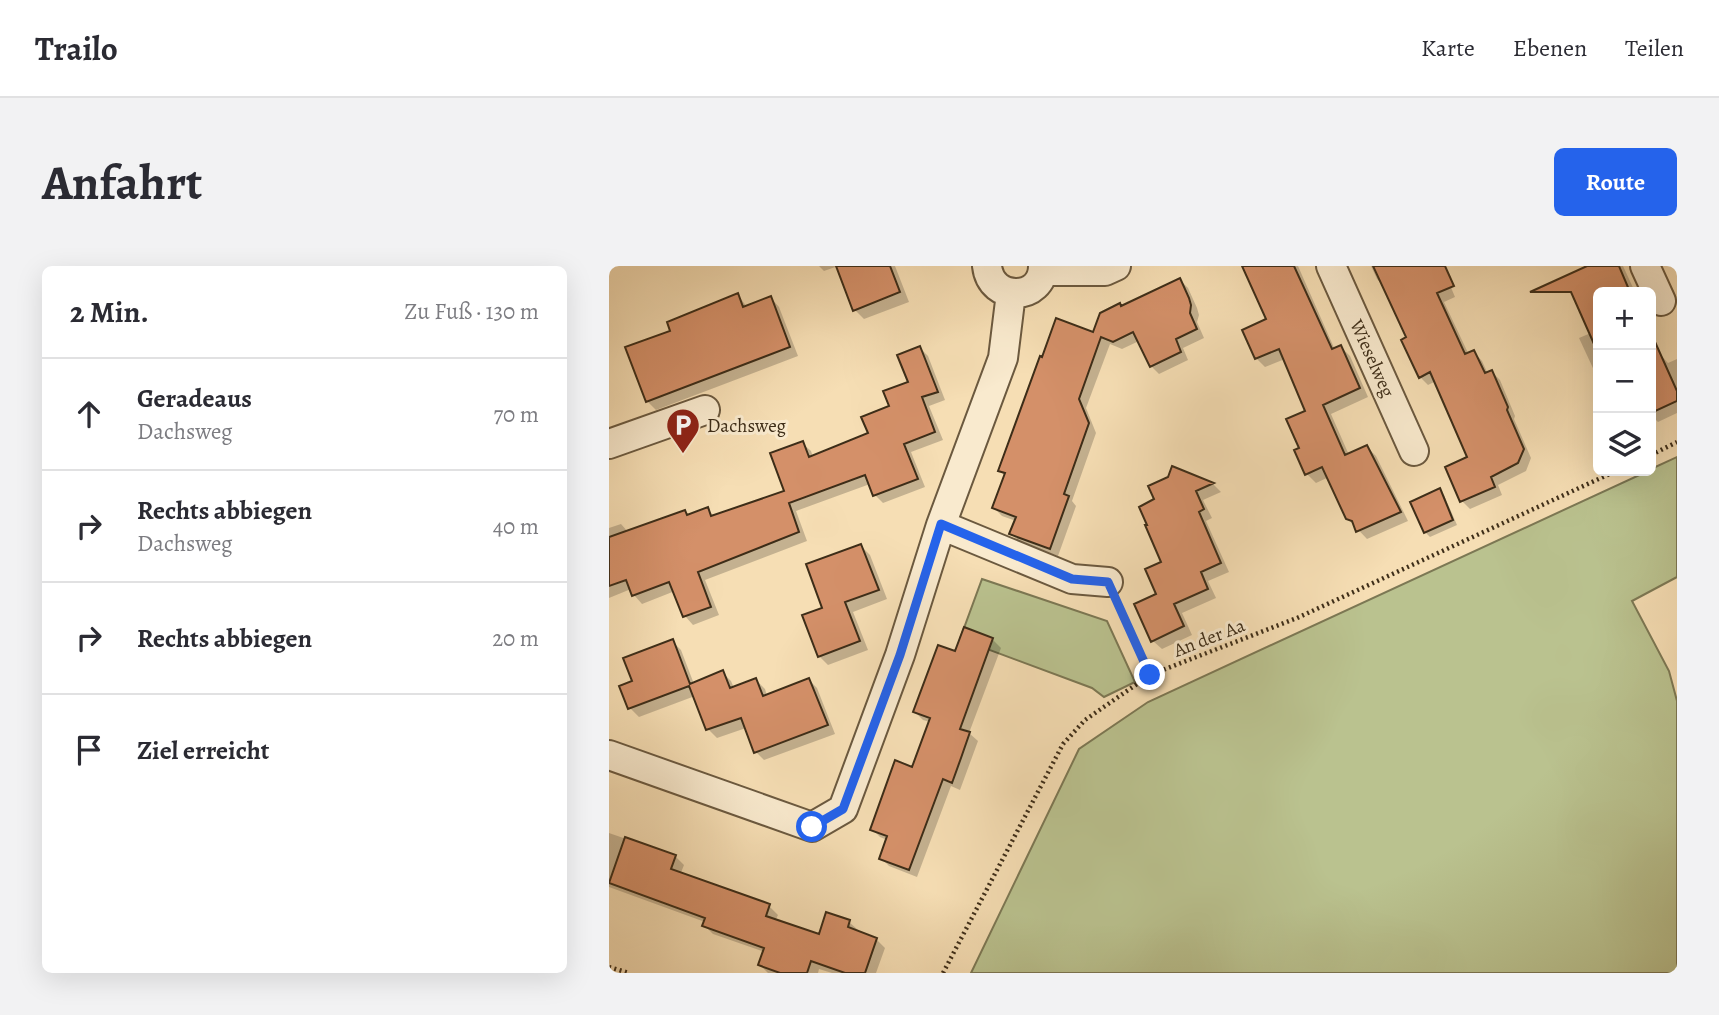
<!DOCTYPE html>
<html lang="de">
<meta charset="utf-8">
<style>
:root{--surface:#fff;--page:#f2f2f3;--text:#2b2b33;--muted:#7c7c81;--line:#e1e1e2;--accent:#2563eb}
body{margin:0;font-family:Alegreya,serif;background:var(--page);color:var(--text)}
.controls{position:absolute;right:21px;top:21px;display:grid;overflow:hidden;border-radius:10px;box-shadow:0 7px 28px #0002}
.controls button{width:63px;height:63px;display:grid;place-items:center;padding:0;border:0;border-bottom:2px solid var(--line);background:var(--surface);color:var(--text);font:35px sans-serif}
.stop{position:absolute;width:21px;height:21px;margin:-16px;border:5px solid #2563eb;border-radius:50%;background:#fff}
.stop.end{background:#2563eb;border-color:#fff;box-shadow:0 2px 7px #0008}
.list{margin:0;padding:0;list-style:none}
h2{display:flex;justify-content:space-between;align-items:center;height:91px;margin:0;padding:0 28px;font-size:30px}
h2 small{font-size:23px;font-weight:400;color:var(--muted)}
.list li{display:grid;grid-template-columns:46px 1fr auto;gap:21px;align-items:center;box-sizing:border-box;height:112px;padding:0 28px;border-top:2px solid var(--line)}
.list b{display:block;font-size:26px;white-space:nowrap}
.list p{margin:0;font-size:23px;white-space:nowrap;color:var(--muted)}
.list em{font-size:23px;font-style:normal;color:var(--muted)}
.icon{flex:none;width:38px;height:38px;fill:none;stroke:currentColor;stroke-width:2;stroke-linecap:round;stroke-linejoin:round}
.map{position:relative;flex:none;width:1068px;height:707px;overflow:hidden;border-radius:10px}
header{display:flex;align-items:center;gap:42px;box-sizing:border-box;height:98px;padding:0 35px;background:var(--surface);border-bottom:2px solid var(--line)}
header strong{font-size:33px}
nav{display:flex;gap:38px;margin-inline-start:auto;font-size:24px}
.intro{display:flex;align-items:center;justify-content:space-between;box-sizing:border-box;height:168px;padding:0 42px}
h1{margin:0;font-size:49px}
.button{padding:18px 32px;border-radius:10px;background:var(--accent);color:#fff;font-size:24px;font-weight:700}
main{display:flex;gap:42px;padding:0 42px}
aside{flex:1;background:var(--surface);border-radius:10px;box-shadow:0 7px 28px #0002}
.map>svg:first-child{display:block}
</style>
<header>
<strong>Trailo</strong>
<nav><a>Karte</a><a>Ebenen</a><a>Teilen</a></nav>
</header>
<div class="intro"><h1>Anfahrt</h1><a class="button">Route</a></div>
<main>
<aside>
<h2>2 Min.<small>Zu Fuß · 130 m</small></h2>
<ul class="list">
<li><svg class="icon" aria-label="ahead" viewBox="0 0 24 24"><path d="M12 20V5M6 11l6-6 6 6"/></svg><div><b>Geradeaus</b><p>Dachsweg</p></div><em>70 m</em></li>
<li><svg class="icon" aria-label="right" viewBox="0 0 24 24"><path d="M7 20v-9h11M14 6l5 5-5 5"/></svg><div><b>Rechts abbiegen</b><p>Dachsweg</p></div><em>40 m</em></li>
<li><svg class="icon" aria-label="right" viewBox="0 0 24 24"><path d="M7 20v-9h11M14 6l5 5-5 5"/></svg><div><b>Rechts abbiegen</b></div><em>20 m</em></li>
<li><svg class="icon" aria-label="arrive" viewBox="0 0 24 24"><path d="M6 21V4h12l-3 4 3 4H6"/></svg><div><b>Ziel erreicht</b></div></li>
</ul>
</aside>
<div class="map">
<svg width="1068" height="707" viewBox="0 0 1068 707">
<rect width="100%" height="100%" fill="#f6deb4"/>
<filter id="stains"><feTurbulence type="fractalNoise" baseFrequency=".00286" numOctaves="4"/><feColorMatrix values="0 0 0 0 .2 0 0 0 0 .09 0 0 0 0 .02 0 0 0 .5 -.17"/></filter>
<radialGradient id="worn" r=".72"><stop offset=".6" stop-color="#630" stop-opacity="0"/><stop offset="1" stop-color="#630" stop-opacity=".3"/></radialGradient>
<path fill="#bac28f" stroke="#7c7854" stroke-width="2" d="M1068,191V311L1023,335L1060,405L1068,435V707H362L470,483L539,436L1039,205H1042V203Z
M373,313L498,355L526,416L495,431L483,422L351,373Z"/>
<path fill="#0003" d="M210,0H286L300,36L255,53L246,44L229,0L215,5Z
M645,0H689L726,84L732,81L741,90L759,131L722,148L740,189L758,181L767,190L799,255L758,273L738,252L720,211L707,217L698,208L687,185L692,183L699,146L676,93L656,101L647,92L660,54Z
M762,0H833L846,31L835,36L860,89L865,86L873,95L879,108L883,106L891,114L906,150L905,153L922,192L917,205L889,219L893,229L861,243L853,235L860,192L827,115L819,119L811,111L799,72L776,22L768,13Z
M983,0H1014L1026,26H989V57L984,59Z
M571,14L579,22L588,42L590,49L588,56L595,72L574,82L579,94L550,108L542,100L530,75L513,83L501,78L477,142L487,167L463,235L467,240L449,290L410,276L402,268L407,255L393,250L385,242L396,210L391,205L485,68L513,41Z
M129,29L138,41L162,32L170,41L189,90L47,144L38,135L63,66Z
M989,64V113L970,72Z
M311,82L319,90L336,134L320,140L334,174L302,186L316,221L274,237L266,229L261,218L187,245L198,275L96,314L110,349L84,359L76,350L66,325L33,338L25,329L22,323L0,332V262L12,258L19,266L75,246L80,250L98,243L106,251L177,226L193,177L202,185L204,191L261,168L301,117Z
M1049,86L1059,97L1068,93V147L1049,156L1047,154L1042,156V89Z
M564,202L604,218L612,226L594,234L603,252L597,255L620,306L599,315L607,332L573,347L583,369L553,383L544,375L555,296L547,234L561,212Z
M830,224L835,229L848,259L821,271L816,266Z
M252,280L261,289L278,333L244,346L259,384L219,399L210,390L216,343Z
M356,363L384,374L392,382L360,467L369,475L351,524L342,520L308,611L280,600L272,592L278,574L271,571L263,563L304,503L321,456L314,454L306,446L347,388Z
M63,375L72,384L85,418L113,406L122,415L125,422L147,414L156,423L158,430L200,414L208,422L226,468L155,494L147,486L137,462L108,472L99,463L86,430L30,451L21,442L25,416Z
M0,567L66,590L75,599L71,609L160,640L169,649L166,655L211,670L240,656L249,664L248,666L267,673L276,682L267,707H223L210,703L209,707H159L151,699L156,686L104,668L95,659L96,656L0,621Z"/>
<path fill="#d49069" stroke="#3d2d18" stroke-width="2" d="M227,0H281L291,26L244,45Z
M633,0H685L723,83L732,79L751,122L714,139L736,189L758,179L792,246L747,266L743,255L737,253L713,201L696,209L685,184L690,182L677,153L696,145L670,83L646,93L633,64L657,53Z
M764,0H836L845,20L828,27L856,88L865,84L876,107L883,104L899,141L898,144L915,183L909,197L882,211L886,221L851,236L836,201L858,191L821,106L810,112L792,74L797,71Z
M978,0H1010L1021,26H989V87L962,26H921Z
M571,12L580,32L582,39L581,47L588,63L567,73L572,86L541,101L524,66L504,76L492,71L470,133L480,157L455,228L460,230L441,283L400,268L407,251L383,242L396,207L389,205L431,90L433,91L447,52L484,66L491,47L511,37L512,40Z
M129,27L134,41L162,30L181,81L37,136L16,81L61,65L58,56Z
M1042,67L1068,125V135L1042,147Z
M311,80L329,126L313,131L326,166L295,178L309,213L264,230L256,209L180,237L190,266L89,306L102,341L74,351L60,316L23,330L17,314L0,320V271L76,244L78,249L99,241L102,250L175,225L161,187L194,175L200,191L259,167L252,151L280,140L274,125L299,116L288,89Z
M563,200L605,217L587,225L595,243L590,246L612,297L592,306L599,323L565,338L575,360L542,376L525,338L547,328L536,303L552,296L536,259H538L530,241L545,233L539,220L559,211Z
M831,222L844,254L815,267L801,236Z
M252,278L270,324L236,336L251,375L209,391L193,349L213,342L197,298Z
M355,361L384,372L351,463L361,466L352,492L343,517L334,513L300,604L270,593L278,570L261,564L286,494L303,501L321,452L304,446L329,379L346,385Z
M64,373L81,418L114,404L121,422L147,412L154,430L200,412L219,459L145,487L132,452L97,464L80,420L19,443L10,420L23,415L14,392Z
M16,571L67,589L62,603L161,638L157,650L210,668L217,646L241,654L239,661L268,672L256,707H236L202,695L198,707H171L149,699L155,682L93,660L96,652L0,617Z"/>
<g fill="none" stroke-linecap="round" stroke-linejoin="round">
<g stroke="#6b593f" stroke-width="32">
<path id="minor" d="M378,0C382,37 434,35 434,0
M722,0L805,185
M1036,0L1052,35
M434,5H496L507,0
M0,178L96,144
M332,259L463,313L499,316
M0,489L203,561L234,543L291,389L332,259L394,92L402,27"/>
</g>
<path stroke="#3d2d18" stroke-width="4.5" stroke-dasharray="2 3.5" stroke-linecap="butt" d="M1042,189L1068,176
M511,342L541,409
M0,701L20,707
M334,707L454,478L476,454L541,409L688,352L1007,205"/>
<use href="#minor" stroke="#f9eace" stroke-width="28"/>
</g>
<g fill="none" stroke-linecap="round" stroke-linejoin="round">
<path stroke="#2563eb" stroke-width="9" d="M203,561L234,543L291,389L332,258L463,313L499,316L541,409"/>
</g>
<defs>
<g id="parking-pin" transform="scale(1.75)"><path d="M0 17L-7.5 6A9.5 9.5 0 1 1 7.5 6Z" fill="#8f2418" stroke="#f9eace"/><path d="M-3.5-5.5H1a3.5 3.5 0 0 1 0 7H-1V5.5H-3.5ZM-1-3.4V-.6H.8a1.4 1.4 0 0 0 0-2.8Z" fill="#fff"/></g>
</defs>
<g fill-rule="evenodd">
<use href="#parking-pin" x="74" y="159"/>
</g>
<g text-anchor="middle" stroke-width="6" stroke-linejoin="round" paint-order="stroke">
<g font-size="19" fill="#3d2d18" stroke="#f9eace">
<text transform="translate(764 92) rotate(66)" y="7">Wieselweg</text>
<text transform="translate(600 371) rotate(-21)" y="7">An der Aa</text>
</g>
<g font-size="19" fill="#3d2d18" stroke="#f9eace" text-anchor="start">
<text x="98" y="166">Dachsweg</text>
</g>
</g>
<rect width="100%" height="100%" filter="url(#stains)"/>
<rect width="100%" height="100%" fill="url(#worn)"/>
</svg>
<div class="controls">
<button>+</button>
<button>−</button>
<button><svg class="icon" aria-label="layers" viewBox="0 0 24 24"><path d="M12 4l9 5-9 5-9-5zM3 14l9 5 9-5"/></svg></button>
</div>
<div class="stop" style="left:203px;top:561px"></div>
<div class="stop end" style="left:541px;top:409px"></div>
</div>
</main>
